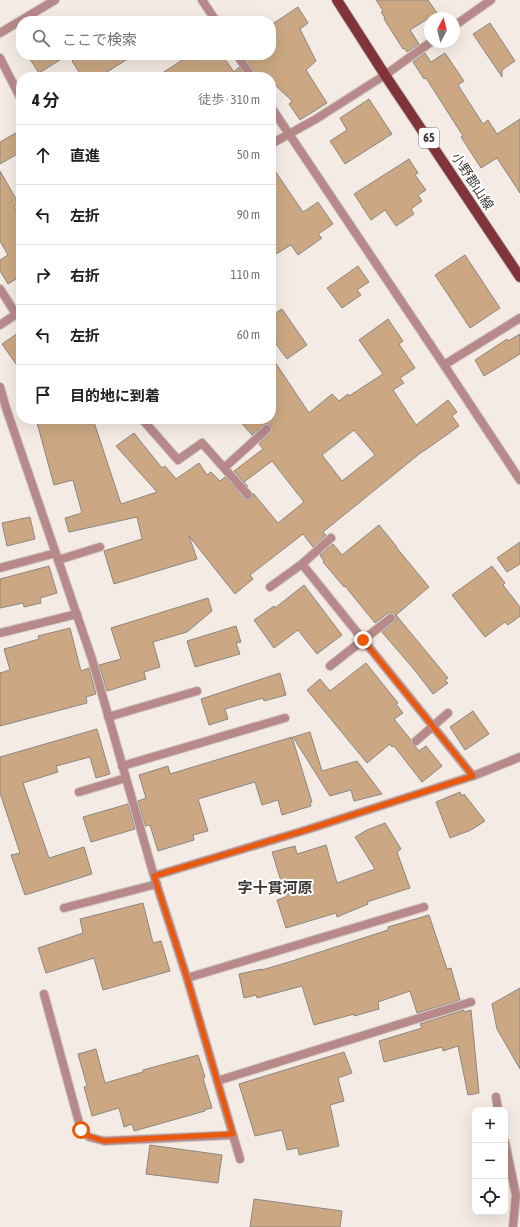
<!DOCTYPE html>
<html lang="ja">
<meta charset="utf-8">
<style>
:root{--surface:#fff;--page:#f2f2f2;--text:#222;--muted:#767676;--line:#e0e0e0}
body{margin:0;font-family:"Asap Condensed","Noto Sans JP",sans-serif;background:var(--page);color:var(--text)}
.controls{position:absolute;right:12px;bottom:12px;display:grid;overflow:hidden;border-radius:8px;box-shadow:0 4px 16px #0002}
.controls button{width:36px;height:36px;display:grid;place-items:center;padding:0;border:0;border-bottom:1px solid var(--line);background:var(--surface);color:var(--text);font:20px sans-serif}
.compass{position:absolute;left:424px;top:12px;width:36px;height:36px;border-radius:50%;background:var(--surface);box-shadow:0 4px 16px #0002;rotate:7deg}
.stop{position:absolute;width:12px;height:12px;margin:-9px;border:3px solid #ea580c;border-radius:50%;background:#fff}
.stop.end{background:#ea580c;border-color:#fff;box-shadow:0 1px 4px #0008}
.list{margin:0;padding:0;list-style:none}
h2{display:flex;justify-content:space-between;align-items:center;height:52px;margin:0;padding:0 16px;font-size:17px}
h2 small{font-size:13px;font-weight:400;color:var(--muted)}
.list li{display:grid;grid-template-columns:26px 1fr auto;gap:12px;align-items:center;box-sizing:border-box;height:60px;padding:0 16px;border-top:1px solid var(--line)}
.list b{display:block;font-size:15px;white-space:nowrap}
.list em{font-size:13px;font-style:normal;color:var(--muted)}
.icon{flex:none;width:22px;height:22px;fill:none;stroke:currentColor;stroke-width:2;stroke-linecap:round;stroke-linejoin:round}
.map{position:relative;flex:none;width:520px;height:1227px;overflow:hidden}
.search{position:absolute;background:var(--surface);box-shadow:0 4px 16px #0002;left:16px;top:16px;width:260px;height:44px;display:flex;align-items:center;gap:10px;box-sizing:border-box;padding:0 14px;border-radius:16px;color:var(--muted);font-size:15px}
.panel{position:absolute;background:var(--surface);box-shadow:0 4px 16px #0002;left:16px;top:72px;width:260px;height:352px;border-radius:16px}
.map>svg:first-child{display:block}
</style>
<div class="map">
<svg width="520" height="1227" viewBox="0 0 520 1227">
<rect width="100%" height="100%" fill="#f4ece4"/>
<path fill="#cba883" stroke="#8d867e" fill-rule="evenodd" d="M376,0H428L437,13L410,30L419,44L407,52L404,48L403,49L384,19L385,18L381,12L383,11Z
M298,7L308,23L300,29L316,61L306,70L327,103L300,120L289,104L292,101L271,81V77H257L247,60L252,55H271V25Z
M490,23L515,61L502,70V77L473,34Z
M425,53L431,62L445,53L464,81L458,85L483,124L488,120L497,134L520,119V193L497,158L481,168L461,137L463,136L426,78L424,79L413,62Z
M27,55H68L39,73Z
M82,55H134L99,77H82L72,61Z
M190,55H222L234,72L239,67L245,77H156Z
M369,99L392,134L345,164L330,141L347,130L340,118Z
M21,130V152L0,164V142Z
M409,159L418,173L415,175L426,190L418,195L422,201L411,209L414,214L396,226L385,210L371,220L354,194Z
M271,165L303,212L318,202L333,224L318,234L322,238L298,255L291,245L271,257Z
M0,171L19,204L14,207L21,217V276L8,284L0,271V260L8,255L0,241Z
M465,255L500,308L470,328L435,275Z
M358,266L369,282L357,290L361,295L342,308L327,288Z
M282,309L307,345L287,359L271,337V316Z
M388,319L403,341L399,344L415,368L400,378L404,383L393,390L416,425L448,400L457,412L452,416L459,426L424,451H423L323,532L326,535L313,547L303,534L250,575L253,579L235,594L189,536L197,559L114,584L104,551L142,539L137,517L69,532L65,518L82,513L73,480L54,485L36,419H93L121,504L157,492L116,446L134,433L162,468L165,466L176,479L199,463L207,475L211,472L220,481L225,477L246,500H249L252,499L253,496V493L278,523L304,502L272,461L244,482L248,487L234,471L263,449L259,444L272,430L271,425L265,424L252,435L238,419H271V356L309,413L332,394L339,401L348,394L349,396L383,374L359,340ZM354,430L375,455L342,481L322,455Z
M21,331V371L2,344Z
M520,334V354L484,376L475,360L507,339L508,341Z
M30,517L35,539L7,546L2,523Z
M379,525L397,547H396L429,587L396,615L448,678L445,680L448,683L433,694L417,673L382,632L396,620V617L395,614L391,613H388L375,623L345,586L344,587L323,562L324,561L320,555L333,544L342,555Z
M520,542V564L507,572L497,558Z
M49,566L57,593L40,598L41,603L24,607L23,603L0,608V579Z
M492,566L505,583L503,585L520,607V616L508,625L505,622L485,637L452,595Z
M304,585L342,635L317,654L298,630L274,648L254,620L274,606L275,608Z
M208,598L212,611L187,632L153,642L160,667L144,672L146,679L107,691L99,665L121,659L111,628Z
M236,626L241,642L236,643L240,654L195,667L187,641Z
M70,628L81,671L89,668L96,694L86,697L87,703L0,726V673L10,670L4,649L39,639L38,636Z
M366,663L398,703L396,704L403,713L394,719L411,740L412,744L415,746L419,751L426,746L442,766L422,782L394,746L392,747L390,744L367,763L307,690L320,679L330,691Z
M280,673L286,695L264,701L263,698L225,709L228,719L209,725L201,699Z
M473,711L489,734L465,750L450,727Z
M97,729L110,774L96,778L90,757L56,766L58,772L23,783L49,858L84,847L92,874L25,895L11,855L20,853L0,793V757Z
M310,732L322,771L357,761L382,794L354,801L351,790L330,796L293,737Z
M292,737L312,802H310L311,806L282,815L278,800L262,805L255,782L198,799L208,831L193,835L194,840L158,851L150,825L145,826L138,801L146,798L139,775L168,766L170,774Z
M460,792L462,796L464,794L485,821L471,830L450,838L436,802Z
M128,804L135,829L91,842L83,817Z
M385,823L401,849L397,852L410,888L367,902L368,904L337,917L336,913L286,928L277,900L286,897L272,852L295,846L297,854L326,845L337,883L375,869L355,837L367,830Z
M143,903L153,943L161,941L170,971L103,990L94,958L46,973L38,948L83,933L80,919Z
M429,915L447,969L451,968L460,1000L417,1013L410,991L378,1002L379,1009L354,1016V1014L314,1025L302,986L257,998L256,995L244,998L239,974L262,969V970L292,961L388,930V927Z
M520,988V1069L497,1029L492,1004Z
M464,1010V1012L471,1010L479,1093L468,1095L458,1046L443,1051L442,1047L384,1062L379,1041L422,1028L420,1024Z
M96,1049L105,1083L143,1072V1070L198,1055L205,1077L203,1078L212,1108L204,1110L205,1111L134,1131L132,1124L124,1127L119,1108L92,1116L84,1087L87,1086L78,1054Z
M344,1052L352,1073L338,1078L344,1101L330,1105L339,1146L299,1155L298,1148L287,1150L282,1130L255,1136L239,1084Z
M150,1145L222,1155L218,1183L146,1174Z
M254,1199L342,1211L340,1227H250Z"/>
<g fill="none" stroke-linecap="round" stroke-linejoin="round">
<g stroke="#cfc8c1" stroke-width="10">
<path id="street" d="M202,0L216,21
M454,26L491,0
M0,33L55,0
M237,55L252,77
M0,58L21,99
M271,107L444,365L520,480
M271,144L316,119L385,75L431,42
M0,289L16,314
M0,325L21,311
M444,365L520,318
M0,387L6,408L92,659L154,876L187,978L240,1159
M142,419L178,460L202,443L248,495
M224,468L267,429
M58,560L100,547
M302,564L473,776
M0,568L56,553
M270,587L302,564L331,538
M0,633L77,614
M330,666L391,618
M108,717L197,691
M416,741L448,713
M122,766L285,718
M79,792L126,778
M154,876L306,830L473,776L520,757
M64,908L157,884
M187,978L424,907
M44,994L81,1130L89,1137L104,1141L233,1135
M217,1081L471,1002
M496,1097L498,1110
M505,1142L516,1195L513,1227"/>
</g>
<g stroke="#cfc8c1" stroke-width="12">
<path id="primary" d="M337,0L385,75L520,277"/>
</g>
<use href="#street" stroke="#b7898a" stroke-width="8"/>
<use href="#primary" stroke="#80333b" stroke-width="10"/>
</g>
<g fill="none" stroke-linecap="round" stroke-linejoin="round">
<path stroke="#ea580c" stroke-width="5" d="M81,1130L89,1136L104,1141L233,1134L187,978L154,876L306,830L473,776L363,640"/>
</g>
<g text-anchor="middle" stroke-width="4" stroke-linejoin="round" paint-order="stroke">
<rect fill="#fff" stroke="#757371" stroke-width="1" x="419" y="128" width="20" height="20" rx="3"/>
<g font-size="12" font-weight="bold" fill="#3a3734">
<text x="429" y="142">65</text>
</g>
<g font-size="13" fill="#3a3734" stroke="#fff">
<text transform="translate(473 181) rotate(57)" y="5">小野郡山線</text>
</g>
<g font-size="15" font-weight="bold" fill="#3a3734" stroke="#fff">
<text x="275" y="893">字十貫河原</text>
</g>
</g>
</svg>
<div class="controls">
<button>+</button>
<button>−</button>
<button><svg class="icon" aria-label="locate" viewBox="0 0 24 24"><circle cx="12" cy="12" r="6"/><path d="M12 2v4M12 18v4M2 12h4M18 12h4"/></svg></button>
</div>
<svg class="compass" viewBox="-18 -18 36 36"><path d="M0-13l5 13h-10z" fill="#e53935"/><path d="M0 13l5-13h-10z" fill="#767676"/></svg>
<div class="stop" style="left:81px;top:1130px"></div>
<div class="stop end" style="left:363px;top:640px"></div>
<div class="search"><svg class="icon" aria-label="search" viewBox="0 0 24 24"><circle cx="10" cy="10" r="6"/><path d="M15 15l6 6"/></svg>ここで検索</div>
<section class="panel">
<h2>4 分<small>徒歩 · 310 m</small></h2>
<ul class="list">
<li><svg class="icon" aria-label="ahead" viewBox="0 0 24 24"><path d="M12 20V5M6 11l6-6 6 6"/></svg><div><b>直進</b></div><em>50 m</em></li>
<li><svg class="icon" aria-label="left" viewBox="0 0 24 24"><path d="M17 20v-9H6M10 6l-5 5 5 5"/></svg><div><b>左折</b></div><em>90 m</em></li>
<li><svg class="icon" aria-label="right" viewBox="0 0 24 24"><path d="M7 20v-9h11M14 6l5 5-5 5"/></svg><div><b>右折</b></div><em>110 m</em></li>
<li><svg class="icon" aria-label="left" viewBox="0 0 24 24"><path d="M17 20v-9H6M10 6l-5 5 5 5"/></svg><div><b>左折</b></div><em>60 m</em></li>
<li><svg class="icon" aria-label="arrive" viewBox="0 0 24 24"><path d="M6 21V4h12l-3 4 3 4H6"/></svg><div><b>目的地に到着</b></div></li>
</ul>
</section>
</div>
